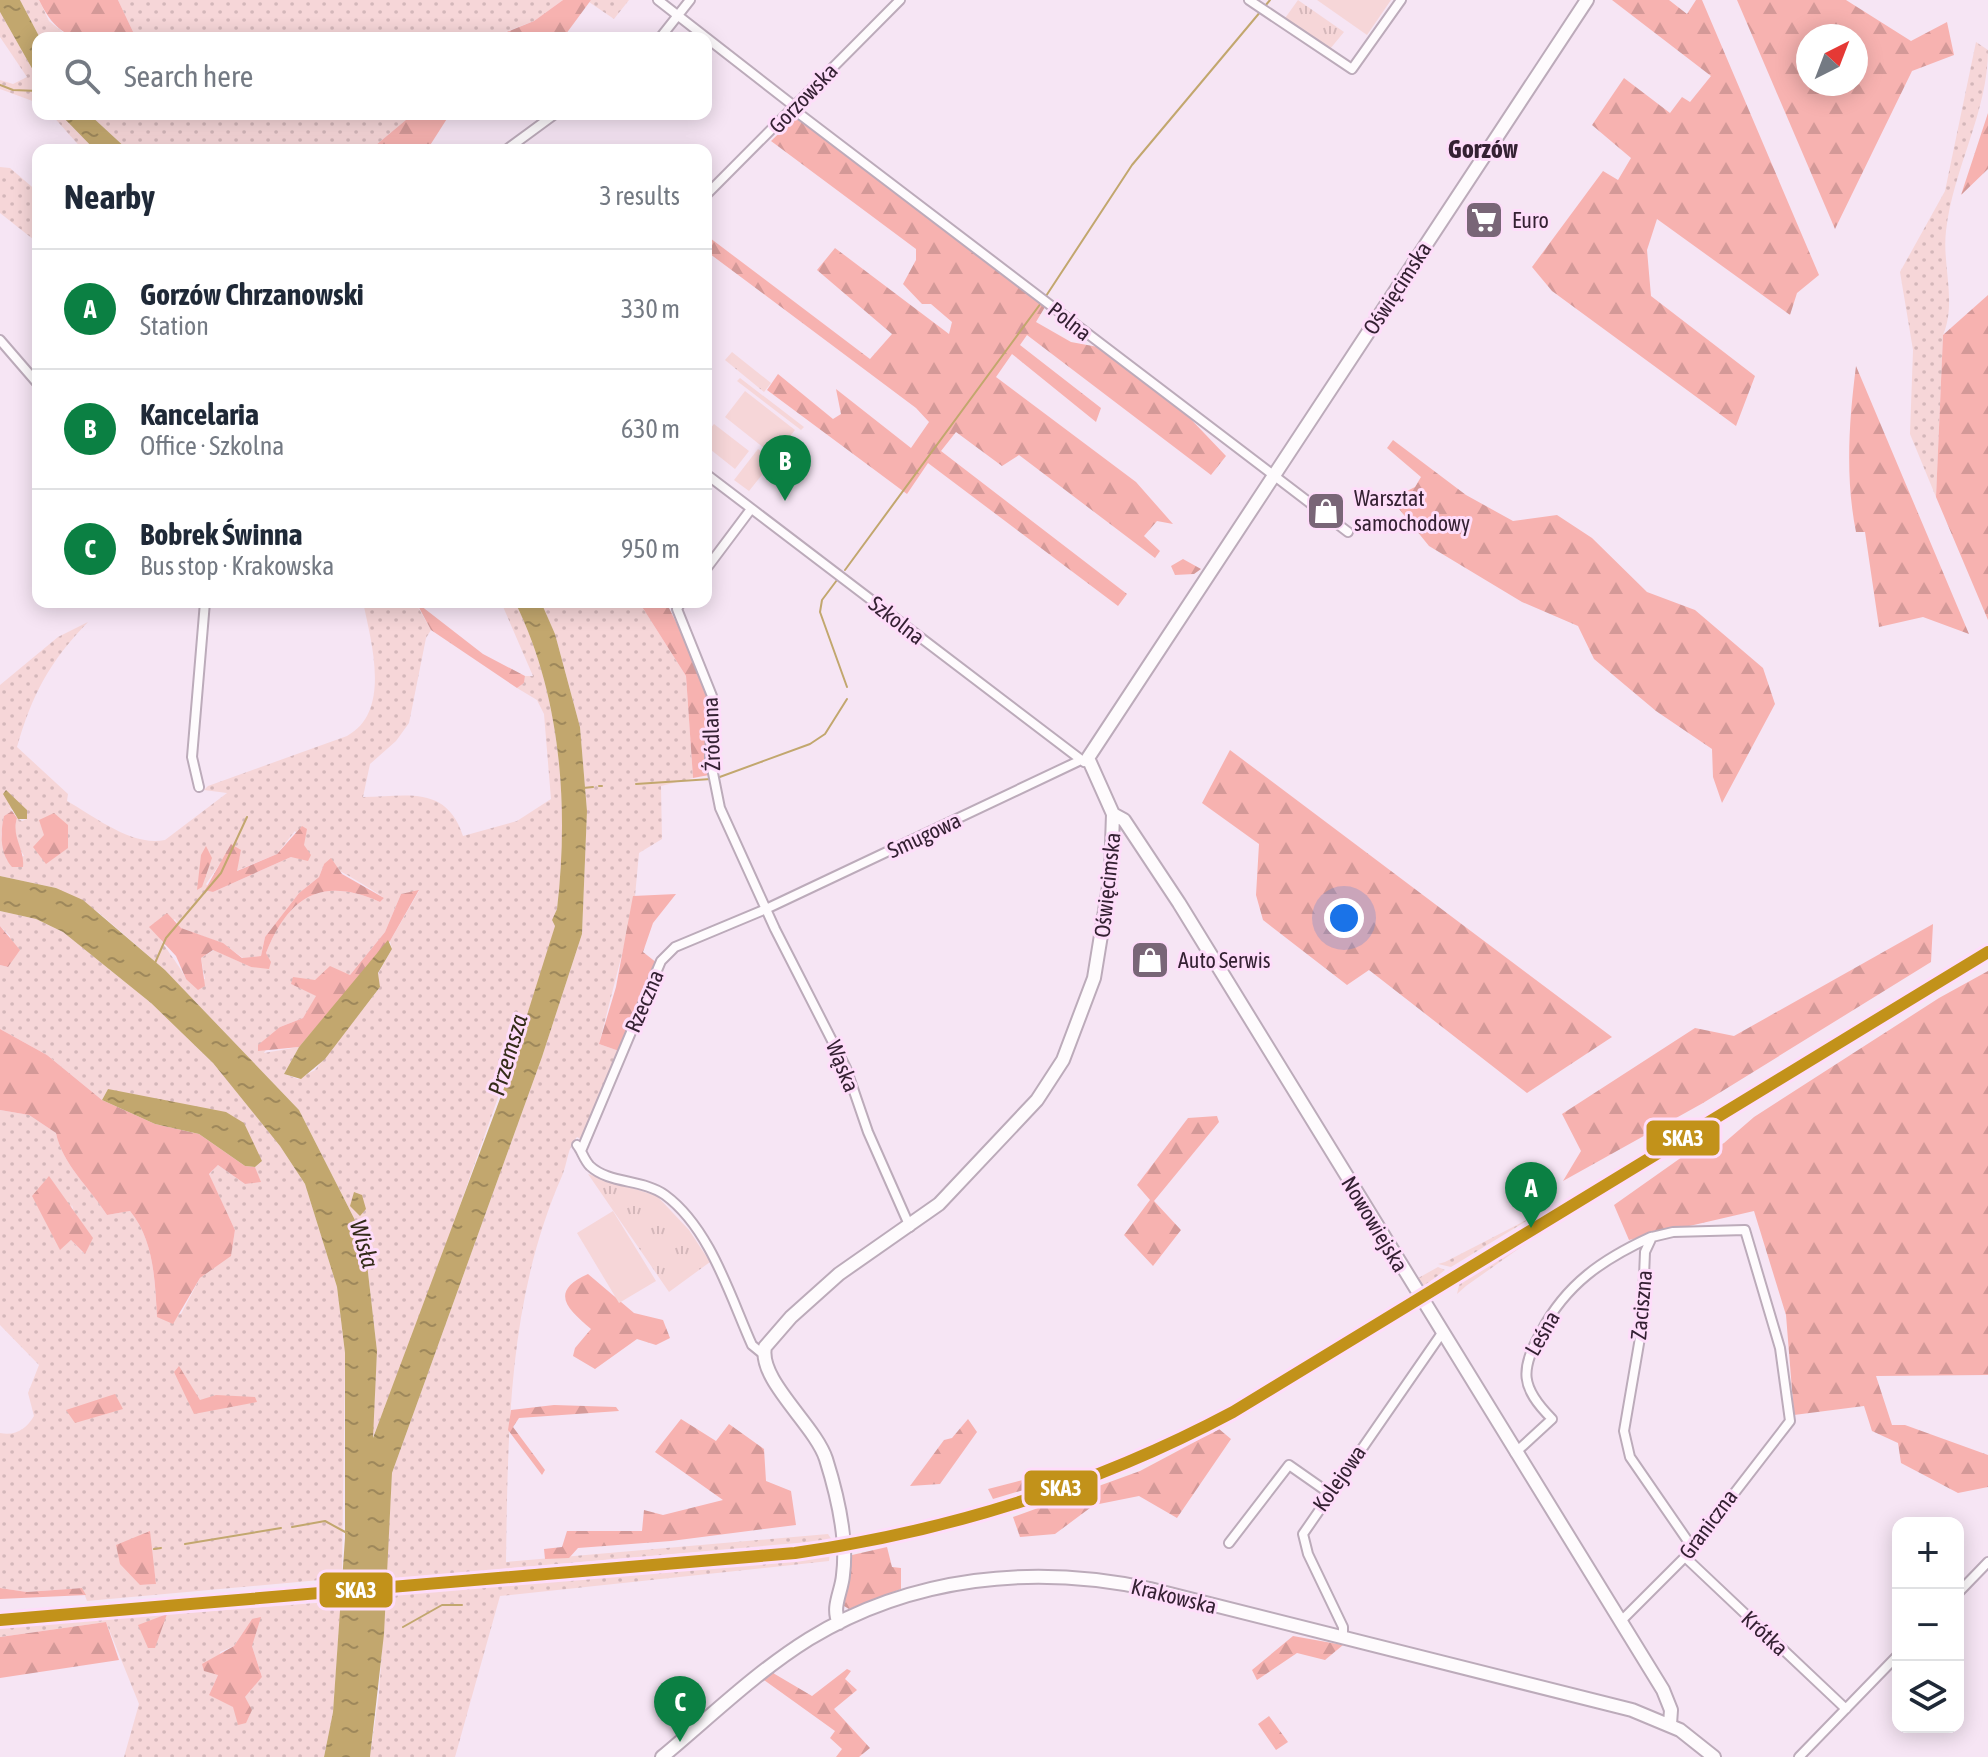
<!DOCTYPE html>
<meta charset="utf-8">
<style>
:root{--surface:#fff;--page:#f6f6f7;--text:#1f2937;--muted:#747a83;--line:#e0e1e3;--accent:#0b8043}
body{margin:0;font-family:"Asap Condensed",sans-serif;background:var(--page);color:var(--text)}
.controls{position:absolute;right:24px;bottom:24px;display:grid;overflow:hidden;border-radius:16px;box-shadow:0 4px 20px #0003}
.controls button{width:72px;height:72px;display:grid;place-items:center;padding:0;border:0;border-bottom:2px solid var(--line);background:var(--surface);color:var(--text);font:40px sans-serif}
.compass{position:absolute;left:1796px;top:24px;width:72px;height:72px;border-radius:50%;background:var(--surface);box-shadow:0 4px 20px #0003;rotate:42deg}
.you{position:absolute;left:1344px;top:918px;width:28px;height:28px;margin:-20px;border:6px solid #fff;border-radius:50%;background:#1a73e8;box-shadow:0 0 0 12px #1a73e833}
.badge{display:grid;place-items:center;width:52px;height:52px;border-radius:50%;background:var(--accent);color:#fff;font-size:26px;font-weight:700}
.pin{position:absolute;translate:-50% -66px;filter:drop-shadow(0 2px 4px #0008)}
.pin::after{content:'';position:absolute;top:42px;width:28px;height:24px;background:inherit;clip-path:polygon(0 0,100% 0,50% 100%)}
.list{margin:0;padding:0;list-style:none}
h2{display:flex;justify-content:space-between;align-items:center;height:104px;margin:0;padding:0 32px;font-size:34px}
h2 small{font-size:26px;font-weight:400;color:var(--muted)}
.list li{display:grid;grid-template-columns:52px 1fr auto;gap:24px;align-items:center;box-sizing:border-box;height:120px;padding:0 32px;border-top:2px solid var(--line)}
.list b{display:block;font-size:30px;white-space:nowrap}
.list p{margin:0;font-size:26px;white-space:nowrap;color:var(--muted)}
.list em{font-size:26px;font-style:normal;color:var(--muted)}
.icon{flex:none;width:44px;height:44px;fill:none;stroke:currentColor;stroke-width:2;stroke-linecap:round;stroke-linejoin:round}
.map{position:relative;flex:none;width:1988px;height:1757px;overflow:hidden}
.search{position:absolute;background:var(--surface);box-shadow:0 4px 20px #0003;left:32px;top:32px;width:680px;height:88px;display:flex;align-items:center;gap:20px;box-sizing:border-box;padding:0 28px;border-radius:16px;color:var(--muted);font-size:30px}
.panel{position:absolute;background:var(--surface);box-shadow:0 4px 20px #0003;left:32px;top:144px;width:680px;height:464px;border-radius:16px}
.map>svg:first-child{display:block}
</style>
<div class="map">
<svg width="1988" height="1757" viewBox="0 0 1988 1757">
<defs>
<pattern id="grass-dots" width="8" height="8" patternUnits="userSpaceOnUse" patternTransform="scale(2)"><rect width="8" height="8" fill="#f6d6d8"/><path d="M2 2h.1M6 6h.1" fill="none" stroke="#d4b7ba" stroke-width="1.8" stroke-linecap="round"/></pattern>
<pattern id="forest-firs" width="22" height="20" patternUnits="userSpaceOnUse" patternTransform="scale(2)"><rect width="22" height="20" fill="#f7b2b0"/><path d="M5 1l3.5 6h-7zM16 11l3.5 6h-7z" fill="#d49998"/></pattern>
<pattern id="park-tufts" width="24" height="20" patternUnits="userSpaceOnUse" patternTransform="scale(2)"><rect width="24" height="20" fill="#f6d6d8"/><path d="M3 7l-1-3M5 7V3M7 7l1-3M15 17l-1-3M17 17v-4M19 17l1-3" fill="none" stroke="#d4b7ba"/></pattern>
<pattern id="water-ripples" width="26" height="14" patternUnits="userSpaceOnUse" patternTransform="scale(2)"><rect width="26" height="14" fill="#c2a76e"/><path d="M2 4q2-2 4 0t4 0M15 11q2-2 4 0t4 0" fill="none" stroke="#9e885b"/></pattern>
</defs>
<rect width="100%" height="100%" fill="#f6e5f4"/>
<path fill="url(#grass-dots)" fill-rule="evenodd" d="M20,0H39L49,21L70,38H40Z
M118,0H563L534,21L500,34L502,38H136Z
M591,0H629L614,19L589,2Z
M0,12L38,79V103L0,89V80L13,84L27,77L0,37Z
M1976,42L1988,50C1988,112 1953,169 1946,231C1942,266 1957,302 1943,335L1936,497L1910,434L1913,350L1900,272L1945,191Z
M51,114H60L95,150H83Z
M89,114H413L370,150H128Z
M0,167L10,168L38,192V243L0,213Z
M363,602H415L431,630L426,638L409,723L396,741L370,764L363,797C406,797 446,784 463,836L517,821L551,799L544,714L537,700L517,688L524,683L525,676H533L501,602H515C561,695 569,807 557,909L552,920L555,926L544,967L411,1344L372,1439L377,1351L366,1255L359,1228L299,1110L165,970L98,912L56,888L0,876V685L58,637L88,622C49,662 32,695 17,747L68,794L67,801C94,816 132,847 165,840L227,793L204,790L208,786L347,736C392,712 371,641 363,602ZM8,807L27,819L22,821L17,818C12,833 17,843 24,856L7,861L1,835L4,816L12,811ZM295,831L307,851L299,857H291L213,892L206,884L219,865L241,850L236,871L277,854ZM324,864C334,866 373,890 384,898L380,902C323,877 290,894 266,953L269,960L251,967L214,950L201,958L205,979H186C180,965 159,941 157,932L175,919L180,928L222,943L243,958L261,956L265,937L299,893L319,877ZM419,891L390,941L392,949L378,974L380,987L375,994L315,1070L298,1079L284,1074L299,1047L264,1053L280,1027L303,1018L317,996L291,984L350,975L385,932L401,894Z
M541,602H639L686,676L693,778L661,786L662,839L639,853L634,907L599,1044L619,1051L583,1140L577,1137C567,1148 568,1162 562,1176C508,1299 508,1429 506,1562L828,1534L832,1540L386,1579L392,1473L542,1057L582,934L587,811L580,727L555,634Z
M0,911L36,919L63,932L151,1003L213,1063L280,1146L305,1184L337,1287L345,1353L342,1578L87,1601L82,1588L27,1592L0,1588V1433C16,1436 26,1429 34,1416L28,1393L39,1365L0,1325V1110L29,1115L56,1133C62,1164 90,1188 107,1215L130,1211C154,1240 155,1281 157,1317L181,1314L200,1278L231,1255L235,1230L209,1175L218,1165L245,1184L260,1182L255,1167L262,1161L108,1089L102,1100L47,1055L0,1029V965L8,967L10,936L0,926ZM72,1205L84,1254L71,1240L59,1249ZM149,1532L156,1584L140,1585Z
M1538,1214L1451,1267L1438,1264L1445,1262Z
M1545,1230L1466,1286L1457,1294L1460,1281Z
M1438,1267L1445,1270L1419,1290L1413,1281Z
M830,1552L829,1561L500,1596L455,1757H370L379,1693L386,1592L473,1588Z
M341,1601L333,1712L324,1757H124L139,1704L106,1622L0,1637V1627ZM252,1619V1646L262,1677L244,1698L209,1695L218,1675L220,1652L234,1646Z"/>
<path fill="url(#forest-firs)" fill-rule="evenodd" d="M39,0H118L136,38C88,38 63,50 39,0Z
M563,0H591L563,38H502L499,35L534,21Z
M1612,0H1669L1687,14L1696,0H1702L1819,275L1797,293L1790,315L1657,219L1647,250L1651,296L1755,376L1736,426L1552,291L1532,267L1603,171L1618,180L1631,158L1592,125L1624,78L1670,113L1682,97L1690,102L1711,76Z
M1737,0H1846L1911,41L1947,22L1954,55L1912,71L1835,229ZM1808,36H1856V84H1808Z
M1988,113V169L1961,195Z
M413,114H450L427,150H370Z
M796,117L1045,307L1036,322L1071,342L1098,347L1184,412L1226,456L1211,475L1027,335L1020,345L1101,408L1096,422L1012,354L996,377L1136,482L1173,524L1157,521L1144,536L1160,551L1155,558L1019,455L1002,466L956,432L941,451L1127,594L1118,606L928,463L907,494L767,390L778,374L833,419L841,414L836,389L911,448L929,422L916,408L706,251V235L870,359L892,334L817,270L835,248L949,334L952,322L931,304H922L903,284L916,260V249L771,141Z
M1988,295V620L1936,497L1943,335Z
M1856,366L1969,634L1923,617L1879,627L1865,532H1856C1845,477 1849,421 1856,366Z
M1393,440L1466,495L1513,521L1557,515L1592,538L1647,592L1695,610L1763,668L1775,704L1722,803L1713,777L1712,749L1656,711L1594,659L1578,626L1522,602L1429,546L1391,499L1415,487L1421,477L1387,448Z
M1183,559L1201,569L1194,574L1175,575L1171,566Z
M416,602L483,654L525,676L524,683L517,688L431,630Z
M639,602H666L691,652L712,713L709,775L693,778L686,676Z
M1230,750L1612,1037L1527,1093L1369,970L1347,985L1263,920L1256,895L1259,844L1202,803Z
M12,811L17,818C11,837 25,849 23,867H12C0,854 0,833 4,816Z
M54,813L68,825V848L46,864L33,847L44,835L39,820Z
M302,826L307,829L304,845L311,855L308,861L291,857L213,892L205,890L231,844L241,850L237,871L277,854Z
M206,846L212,858L202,887L197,890L201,855Z
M331,858L342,874L384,898L380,902C323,877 290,894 266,953L271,962L269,969L251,967L213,950L201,958L205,986L198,990L186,979L176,956L149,927L167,913L181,928L223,943L242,958L261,956L265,937L299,893L319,877L324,864Z
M419,890L390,941L299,1047L258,1051V1045L280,1027L303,1018L316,996L291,984L293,977L315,980L330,966L350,975L385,932L401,894Z
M676,894L653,923L643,952L657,963L619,1051L599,1044L616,987L633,896Z
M1933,924L1931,962L1703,1103L1563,1181L1581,1151L1562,1114L1695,1028L1734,1036Z
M0,926L20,950L8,967L0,965Z
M1988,971V1375L1876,1376L1892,1425H1905L1988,1455V1487L1958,1493L1901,1463L1898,1443L1872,1431L1864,1406L1794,1415L1786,1315L1754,1211L1629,1240L1614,1205L1682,1157H1698L1724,1143L1754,1117L1939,998Z
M0,1029L47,1055L102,1100L155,1124L199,1134L245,1166L255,1167L261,1182L245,1184L218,1165L209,1174L235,1230L231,1256L200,1278L173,1324L157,1317C155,1281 154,1240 130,1211L107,1215C90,1188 62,1164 56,1133L29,1115L0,1110Z
M1217,1116L1219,1122L1154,1201L1181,1230L1153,1266L1124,1235L1150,1200L1137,1185L1188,1118Z
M49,1176L93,1238L85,1254L71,1240L60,1250L32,1196Z
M588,1274L634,1313L663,1320L670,1338L656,1345L637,1339L595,1369L573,1356L575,1348L591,1329C568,1309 548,1292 588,1274Z
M179,1366L200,1400L216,1395L255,1397L257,1402L194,1414L174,1372Z
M115,1394L123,1409L75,1423L66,1410Z
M554,1405L616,1407L619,1411L519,1418L513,1427L545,1470L542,1475L508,1430L511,1410Z
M681,1419L716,1441L729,1424L764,1449L766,1481L791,1491L796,1525L671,1541L578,1548L569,1558L545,1559L544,1549L562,1547L567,1531H642L644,1510L663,1515L723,1500L655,1452Z
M968,1419L977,1432L940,1484L910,1486L944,1440L952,1438Z
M1219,1429L1231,1439L1177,1518L1139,1496L1094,1505L1055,1534L1020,1537L1013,1517L1140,1471Z
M1049,1473L1054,1481L993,1499L988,1489Z
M150,1531L156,1584L140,1585L120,1564L116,1545Z
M887,1547L892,1567L901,1568V1589L849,1609L844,1606L841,1601L852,1555Z
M0,1588L27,1592L82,1588L86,1595L0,1599Z
M167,1614L155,1648H148L138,1625Z
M261,1617L252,1646L262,1677L245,1697L252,1710L246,1723L238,1725L233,1707L209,1695L218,1675L204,1671L202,1664L234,1646L252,1619Z
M106,1622L119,1660L0,1678V1637Z
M1293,1636L1343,1645L1325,1660L1297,1653L1257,1680L1252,1670Z
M847,1669L851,1671L845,1679L857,1690L834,1709L870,1748L859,1757H836L842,1749L830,1738L835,1731L764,1680L773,1673L812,1696Z
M1269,1716L1288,1742L1276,1750L1258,1724Z"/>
<path fill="url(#park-tufts)" d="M1298,0L1344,32L1330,49L1283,21Z
M732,352L771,383L764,392L725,360Z
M588,1174L657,1196L689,1230L710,1262L669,1292Z"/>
<path fill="#f6d6d8" d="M1317,0H1391L1367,35Z
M740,378L804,427L801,430L737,381Z
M745,391L795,430L774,456L725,417Z
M714,424L749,451L735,469L706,446V434Z
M758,449L773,461L749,491L734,480Z
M613,1211L656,1281L619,1303L577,1233Z"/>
<path fill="url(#water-ripples)" d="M0,0H20L40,38L38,79L0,12Z
M60,114H89L128,150H95Z
M515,602H541L555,634L580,727L587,811L582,934L542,1057L392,1473L384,1634L370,1757H324L333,1712L345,1538V1353L337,1287L305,1184L280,1146L213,1063L151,1003L63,932L36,919L0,911V876L56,888L83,900L165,970L299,1110L359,1228L366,1255L377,1351L373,1438L504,1088L555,926L552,920L557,909C569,807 561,695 515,602Z
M6,790L27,810V819H18L3,794Z
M388,940L392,949L378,973L380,987L325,1059L301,1079L284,1074L299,1047Z
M108,1089L226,1112L244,1123L262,1161L255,1167L245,1166L199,1134L155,1124L102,1100Z
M354,1192L362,1195L366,1209L360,1216L350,1206Z"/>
<path fill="#f6e5f4" d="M390,1578V1592L337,1596L338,1583Z"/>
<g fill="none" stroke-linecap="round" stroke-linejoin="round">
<path stroke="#c2a76e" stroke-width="2" d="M1265,6L1270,0
M0,85L13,90L38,91
M1046,296L1132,165L1261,11
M845,570L1041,303
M837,580L822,600L820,612L847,687
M717,778L810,744L825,734L847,699
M636,784L711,779
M599,786H602
M583,788L593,787
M155,963L166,938L221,873L247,817
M292,1527L325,1521L347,1533
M185,1544L281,1528
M154,1549L161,1548
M403,1627L442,1605H462"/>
<g stroke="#bcabba" stroke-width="12">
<path id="street" d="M658,0L794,106
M1249,0L1352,69L1401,0
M660,38L690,0
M793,109L1348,532
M506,150L555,114
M706,195L900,0
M0,340L38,384
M706,474L1084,762
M706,569L751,509
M681,602L677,609L712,696L710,758L720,808L775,929L846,1068L868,1132L910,1227
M199,787L192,757L205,602
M577,1145C582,1151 584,1160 590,1166C609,1184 643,1179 665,1195C710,1228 730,1296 752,1345L763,1354
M581,1151L661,961L675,947L766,909L1081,760
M1515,1453L1552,1419C1520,1387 1520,1370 1541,1332C1566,1284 1603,1259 1651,1237
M1229,1543L1289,1465L1329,1493
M1685,1557L1846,1709
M1958,1593L1988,1562
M1620,1622L1685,1557L1790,1421L1780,1348L1745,1230L1673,1232L1652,1237L1645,1252L1642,1326L1624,1431L1630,1457L1692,1547
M1343,1637V1627L1308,1554L1303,1534L1442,1333
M1799,1757L1898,1655"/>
</g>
<g stroke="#bcabba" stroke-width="16">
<path id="secondary" d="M1113,814L1124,820L1179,903L1663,1690L1671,1710L1670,1724
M839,1623C831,1607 842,1591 843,1575C848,1538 837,1494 826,1459C815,1425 758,1380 765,1347L791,1317L839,1274L939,1204L1037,1100L1063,1060L1094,978L1111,874L1113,814L1088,758L1587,0
M662,1757C710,1717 756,1672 809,1639C912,1576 1034,1564 1150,1589L1632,1710L1680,1730L1714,1757"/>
</g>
<use href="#street" stroke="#fefbfd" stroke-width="8"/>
<use href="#secondary" stroke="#fefbfd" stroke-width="12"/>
<g stroke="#feddfa" stroke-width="18">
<path id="rail-1" d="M0,1620L795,1553C951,1531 1094,1486 1233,1412L1988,952"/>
</g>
<use href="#rail-1" stroke="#c2921a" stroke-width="12"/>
</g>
<defs>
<g id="supermarket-square" transform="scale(2)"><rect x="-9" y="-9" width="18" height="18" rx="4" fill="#796677" stroke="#feddfa"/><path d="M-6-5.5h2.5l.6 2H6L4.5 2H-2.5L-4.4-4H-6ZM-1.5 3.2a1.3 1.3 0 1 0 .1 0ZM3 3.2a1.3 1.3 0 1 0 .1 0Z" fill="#fff"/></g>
<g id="shop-square" transform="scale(2)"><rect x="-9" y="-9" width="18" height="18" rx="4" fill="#796677" stroke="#feddfa"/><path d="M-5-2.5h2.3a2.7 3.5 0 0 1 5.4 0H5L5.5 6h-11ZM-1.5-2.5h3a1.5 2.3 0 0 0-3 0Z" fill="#fff"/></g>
</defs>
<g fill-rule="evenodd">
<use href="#supermarket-square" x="1484" y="220"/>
<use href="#shop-square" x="1326" y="511"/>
<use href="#shop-square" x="1150" y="960"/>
</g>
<g text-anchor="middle" stroke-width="6" stroke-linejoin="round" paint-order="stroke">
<g font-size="22" fill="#352133" stroke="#feddfa">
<text transform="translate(803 98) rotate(-46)" y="8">Gorzowska</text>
<text transform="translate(1397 288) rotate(-57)" y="8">Oświęcimska</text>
<text transform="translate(1070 321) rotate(38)" y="8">Polna</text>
<text transform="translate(897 620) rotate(38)" y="8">Szkolna</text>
<text transform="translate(711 734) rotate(-92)" y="8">Źródlana</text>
<text transform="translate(924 835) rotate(-25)" y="8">Smugowa</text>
<text transform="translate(1107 885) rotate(-84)" y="8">Oświęcimska</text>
<text transform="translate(644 1001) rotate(-67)" y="8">Rzeczna</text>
<text transform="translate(843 1066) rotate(68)" y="8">Wąska</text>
<text transform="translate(1375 1224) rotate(59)" y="8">Nowowiejska</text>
<text transform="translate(1641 1305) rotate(-85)" y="8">Zaciszna</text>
<text transform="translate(1542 1333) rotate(-60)" y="8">Leśna</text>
<text transform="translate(1339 1478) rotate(-55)" y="8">Kolejowa</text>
<text transform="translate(1708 1524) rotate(-53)" y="8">Graniczna</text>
<text transform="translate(1174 1596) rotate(14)" y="8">Krakowska</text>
<text transform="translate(1765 1633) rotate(43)" y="8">Krótka</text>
</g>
<g font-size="22" fill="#352133" stroke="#feddfa" text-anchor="start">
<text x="1512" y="228">Euro</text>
<text x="1354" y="506">Warsztat<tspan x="1354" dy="25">samochodowy</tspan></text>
<text x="1178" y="968">Auto Serwis</text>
</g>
<g font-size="24" font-style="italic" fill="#332b18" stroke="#feddfa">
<text transform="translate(508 1055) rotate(-73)" y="8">Przemsza</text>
<text transform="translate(364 1244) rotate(74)" y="8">Wisła</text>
</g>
<g font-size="26" font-weight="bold" fill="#352133" stroke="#feddfa">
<text x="1483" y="158">Gorzów</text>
</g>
</g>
<g stroke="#feddfa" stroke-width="3">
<rect x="1645" y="1119" width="76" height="38" rx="8" fill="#c2921a"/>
<rect x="1023" y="1469" width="76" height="38" rx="8" fill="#c2921a"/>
<rect x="318" y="1571" width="76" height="38" rx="8" fill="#c2921a"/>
</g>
<g font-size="22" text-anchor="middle" font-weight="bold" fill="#fff">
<text x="1683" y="1146">SKA3</text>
<text x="1061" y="1496">SKA3</text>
<text x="356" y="1598">SKA3</text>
</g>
</svg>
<div class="controls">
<button>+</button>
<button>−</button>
<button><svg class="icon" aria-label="layers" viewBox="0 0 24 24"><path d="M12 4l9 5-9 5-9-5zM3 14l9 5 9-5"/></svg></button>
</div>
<svg class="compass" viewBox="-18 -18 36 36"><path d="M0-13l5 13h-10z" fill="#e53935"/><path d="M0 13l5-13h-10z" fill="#747a83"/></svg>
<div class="you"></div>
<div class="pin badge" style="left:1531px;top:1228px">A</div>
<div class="pin badge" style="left:785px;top:501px">B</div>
<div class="pin badge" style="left:680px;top:1742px">C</div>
<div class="search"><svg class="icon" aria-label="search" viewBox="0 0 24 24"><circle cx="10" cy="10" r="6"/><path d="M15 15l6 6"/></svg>Search here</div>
<section class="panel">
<h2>Nearby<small>3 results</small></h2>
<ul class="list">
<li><span class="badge">A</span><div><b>Gorzów Chrzanowski</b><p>Station</p></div><em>330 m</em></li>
<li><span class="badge">B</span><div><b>Kancelaria</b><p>Office · Szkolna</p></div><em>630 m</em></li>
<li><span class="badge">C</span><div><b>Bobrek Świnna</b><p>Bus stop · Krakowska</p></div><em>950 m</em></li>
</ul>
</section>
</div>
